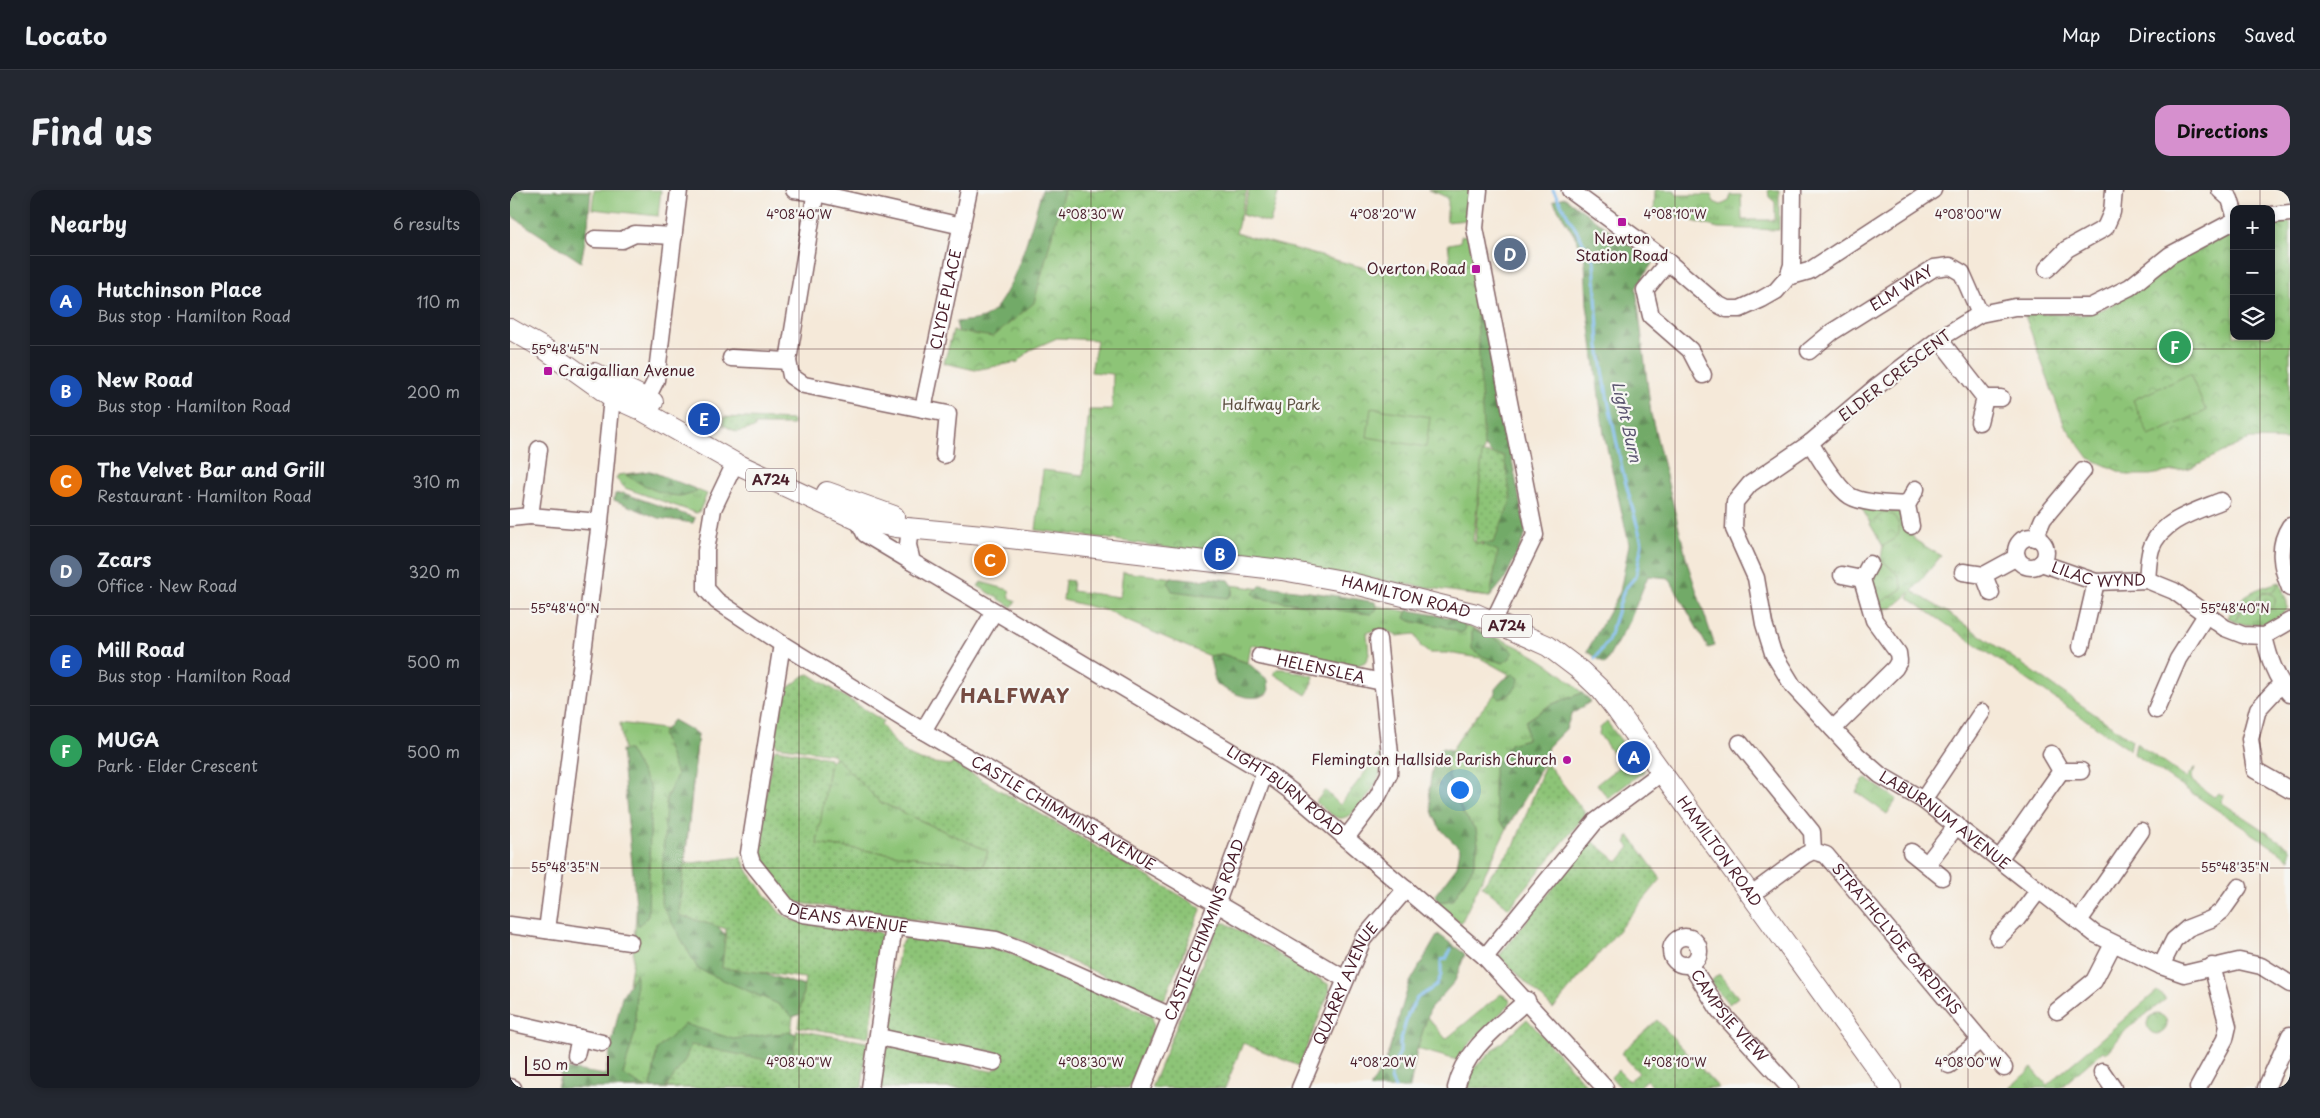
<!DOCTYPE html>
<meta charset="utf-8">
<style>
:root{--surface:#171b24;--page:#242831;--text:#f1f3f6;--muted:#9ea1a6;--line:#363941;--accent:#d690ce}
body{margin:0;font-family:"Playpen Sans",sans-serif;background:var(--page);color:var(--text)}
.controls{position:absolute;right:15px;top:15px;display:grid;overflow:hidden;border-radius:10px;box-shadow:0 2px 8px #0003}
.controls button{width:45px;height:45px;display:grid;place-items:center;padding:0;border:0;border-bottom:1px solid var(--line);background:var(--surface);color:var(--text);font:25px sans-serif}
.scale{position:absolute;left:15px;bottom:12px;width:84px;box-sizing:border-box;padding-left:5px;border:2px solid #4a1f2b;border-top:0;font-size:14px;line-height:18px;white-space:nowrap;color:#4a1f2b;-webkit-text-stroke:4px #f6f6f2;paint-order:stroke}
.you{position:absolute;left:949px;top:599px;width:18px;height:18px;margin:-12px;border:4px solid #fff;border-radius:50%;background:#1a73e8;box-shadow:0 0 0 8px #1a73e833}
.badge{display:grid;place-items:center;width:32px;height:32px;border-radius:50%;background:var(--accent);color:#fff;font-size:16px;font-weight:700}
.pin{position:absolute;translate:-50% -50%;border:2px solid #fff;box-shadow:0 1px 5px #0006}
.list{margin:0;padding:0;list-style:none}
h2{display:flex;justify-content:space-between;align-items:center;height:65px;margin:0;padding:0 20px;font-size:21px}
h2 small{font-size:16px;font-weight:400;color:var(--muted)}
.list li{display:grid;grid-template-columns:32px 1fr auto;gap:15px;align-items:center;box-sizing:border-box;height:90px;padding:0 20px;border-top:1px solid var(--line)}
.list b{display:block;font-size:19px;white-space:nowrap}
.list p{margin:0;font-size:16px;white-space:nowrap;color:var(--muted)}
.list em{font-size:16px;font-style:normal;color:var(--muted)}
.icon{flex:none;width:28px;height:28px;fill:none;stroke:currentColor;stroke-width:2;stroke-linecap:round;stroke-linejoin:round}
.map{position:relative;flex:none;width:1780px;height:898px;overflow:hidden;border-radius:15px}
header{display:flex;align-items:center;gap:30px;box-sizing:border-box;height:70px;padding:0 25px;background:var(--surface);border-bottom:1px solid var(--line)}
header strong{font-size:24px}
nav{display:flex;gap:28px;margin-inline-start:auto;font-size:18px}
.intro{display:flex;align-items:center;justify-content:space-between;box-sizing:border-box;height:120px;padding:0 30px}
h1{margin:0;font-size:35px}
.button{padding:12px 22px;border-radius:15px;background:var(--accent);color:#111;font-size:18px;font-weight:700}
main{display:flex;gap:30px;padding:0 30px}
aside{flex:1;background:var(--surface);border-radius:15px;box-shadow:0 2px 8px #0003}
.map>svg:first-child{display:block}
</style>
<header>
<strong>Locato</strong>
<nav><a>Map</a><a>Directions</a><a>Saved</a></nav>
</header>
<div class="intro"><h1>Find us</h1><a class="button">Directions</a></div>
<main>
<aside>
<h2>Nearby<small>6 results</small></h2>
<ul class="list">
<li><span class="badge" style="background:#1a4fb4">A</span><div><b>Hutchinson Place</b><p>Bus stop · Hamilton Road</p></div><em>110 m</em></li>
<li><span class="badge" style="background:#1a4fb4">B</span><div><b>New Road</b><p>Bus stop · Hamilton Road</p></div><em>200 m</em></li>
<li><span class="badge" style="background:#e8710a">C</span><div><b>The Velvet Bar and Grill</b><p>Restaurant · Hamilton Road</p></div><em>310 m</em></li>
<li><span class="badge" style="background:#5c6f8a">D</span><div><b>Zcars</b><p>Office · New Road</p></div><em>320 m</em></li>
<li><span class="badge" style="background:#1a4fb4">E</span><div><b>Mill Road</b><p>Bus stop · Hamilton Road</p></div><em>500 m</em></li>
<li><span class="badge" style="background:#2e9e5b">F</span><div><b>MUGA</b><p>Park · Elder Crescent</p></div><em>500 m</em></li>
</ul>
</aside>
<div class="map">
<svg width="1780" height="898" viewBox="0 0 1780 898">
<defs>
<pattern id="grass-tufts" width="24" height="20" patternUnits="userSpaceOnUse" patternTransform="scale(1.25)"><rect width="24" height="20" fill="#8dc477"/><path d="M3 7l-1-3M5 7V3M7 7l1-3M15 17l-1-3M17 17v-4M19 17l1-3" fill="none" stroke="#759f62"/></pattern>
<pattern id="forest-firs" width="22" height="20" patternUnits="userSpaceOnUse" patternTransform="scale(1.25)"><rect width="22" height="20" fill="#72aa68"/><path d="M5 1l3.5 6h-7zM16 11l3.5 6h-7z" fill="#608a56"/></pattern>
<pattern id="park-crowns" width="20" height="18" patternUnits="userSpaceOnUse" patternTransform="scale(1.25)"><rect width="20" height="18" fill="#8dc477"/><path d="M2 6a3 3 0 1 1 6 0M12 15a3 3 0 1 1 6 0" fill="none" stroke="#759f62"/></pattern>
<pattern id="garden-dots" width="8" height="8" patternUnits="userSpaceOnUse" patternTransform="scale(1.25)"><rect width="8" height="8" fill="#8dc477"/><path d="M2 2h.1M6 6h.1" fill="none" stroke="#759f62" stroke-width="1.8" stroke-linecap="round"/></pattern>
</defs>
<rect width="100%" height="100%" fill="#f6f6f2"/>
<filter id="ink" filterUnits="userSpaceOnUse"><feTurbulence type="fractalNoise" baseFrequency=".02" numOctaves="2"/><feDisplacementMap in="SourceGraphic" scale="10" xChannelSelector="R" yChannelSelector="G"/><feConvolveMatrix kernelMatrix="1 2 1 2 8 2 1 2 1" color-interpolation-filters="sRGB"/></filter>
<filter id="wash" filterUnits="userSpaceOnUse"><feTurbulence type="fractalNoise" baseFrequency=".0096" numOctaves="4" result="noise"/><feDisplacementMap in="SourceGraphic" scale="20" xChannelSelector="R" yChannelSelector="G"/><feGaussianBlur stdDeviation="1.12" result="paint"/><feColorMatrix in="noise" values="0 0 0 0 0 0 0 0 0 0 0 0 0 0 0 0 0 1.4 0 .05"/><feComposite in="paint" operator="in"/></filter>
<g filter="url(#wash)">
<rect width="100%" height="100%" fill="#f5e9d9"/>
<path fill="url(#grass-tufts)" stroke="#6c7251" d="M918,0H962L957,30L937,32C935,11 948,9 918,0Z
M1145,0H1164L1167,5H1201L1204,12L1211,15L1219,11L1221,5H1231L1232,30H1265V12L1259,7L1258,0H1269V40L1208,38L1168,27L1144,25Z
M958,45L964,74L941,76L938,54L950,52L951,46Z
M140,281L197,304L189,322L186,323L115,298L106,289L108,285Z
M1351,317L1390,322L1394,339L1399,340L1405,350L1431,366L1402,401L1438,423L1622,550L1620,560L1398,408L1401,402L1382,418H1376L1374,429L1367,415L1388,385L1371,369L1373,356Z
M613,382C674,389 734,396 794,405C888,419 1003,431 1072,503L1040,515L1017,549L1000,554L989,631L997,638L951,733L929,717L928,712L943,710L963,677L968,654L966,640L953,623L942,598L935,573C950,540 979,515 999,484L970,468L938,463H919L911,457L905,444L887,446L875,440L857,442L859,465L855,472L844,477L741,455L738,473L712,464L699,466L610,428L602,422L553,410L555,390L563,391L562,401L610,407Z
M471,392L499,400L500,408L506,411L502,417L468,396Z
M1770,392L1777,412V419C1763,434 1741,439 1723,431L1730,424L1732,415L1746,410L1743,415L1765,407L1760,403L1764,401Z
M767,479H773L804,486L801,497L796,505L764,484Z
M1097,532L1134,581L1098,608L1087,594L1111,575L1089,544L1090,538Z
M110,533L188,544L171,712L219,773L294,796V822L283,827L281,842L298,849L166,898H102L123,769L129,677Z
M1626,553L1676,588L1684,578H1685L1681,588L1683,592L1704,607L1708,603L1714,606L1711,612L1780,658V669L1624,564Z
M872,560C872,568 872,576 870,584C866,597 843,631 829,628C820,626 813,617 806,612L815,600L830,615Z
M325,567L370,612L478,661L473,676L306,654L320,571Z
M1647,801L1656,809L1617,839L1596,863L1593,861L1550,898H1499L1522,878L1537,895Z
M991,804L999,808L1000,814L957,856L947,870L907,859L917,827L936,849Z"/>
<path fill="url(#forest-firs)" stroke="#5e644a" d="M0,0L81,1L78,35L71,72L0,25Z
M532,0H564L536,115L488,156L450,149L446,132C454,131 465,131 473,128C502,117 523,29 532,0Z
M1054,7L1143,72L1126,98L1141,224L1178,375L1205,456L1198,458L1159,388L1138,386L1120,430L1095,474L1077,461L1110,402L1119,354L1094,245L1077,114L1075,71L1067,50L1043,11Z
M954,99L970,102L1016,343L995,389L980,407L955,404L976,346L987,269L968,250Z
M140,281L188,300C170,316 133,296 116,285Z
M113,303L185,328L183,333L148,328L104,310L105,304Z
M661,387L691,390L701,388L719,390L723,396L722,404L717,408L662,401L658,393Z
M751,395C789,401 827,405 865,412L867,419L861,424L850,423L747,408L743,403Z
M898,420L948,429L954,433L955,440L951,443L932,436L900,431L895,428Z
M962,440C977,443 993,452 1003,462L1000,468L993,473L971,466L962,459Z
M712,464L738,473L758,490L759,502C744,515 720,502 706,494L699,466Z
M1003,484L1009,488C1009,498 999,506 990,509L985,505V499L993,490Z
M1072,503L1081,511L1061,525L1056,539L1038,557L1034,572L1017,605L997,638L989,631L984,606V577L1000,554L1017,549L1016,531L1040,515Z
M163,530L188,544L169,725L206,735L221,750L219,773L294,796V822L283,827L268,814L188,779L151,713L156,609L167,585L152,544Z
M933,558L941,560L935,573L942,598L953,623L966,640L968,654L963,677L943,710L928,712L925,705L947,676L950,659C944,652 936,646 931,639C914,615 919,588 927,562Z
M111,560H119L141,599L138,727L128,736Z
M928,744L955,764L945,791L920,819L907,859L900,898H860L876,870L899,794Z
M126,783L125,842L113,885L136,898H47L52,878L95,885L112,806Z
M175,834L223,849L281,842L298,849L288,884L166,898H141L147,859Z"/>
<path fill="url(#park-crowns)" stroke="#6c7251" d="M554,0H737L726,43L870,82L964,74L974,257L963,351L988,361L980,407L586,347L526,340L533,280L573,285L579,220H602L603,184L581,182L587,150L547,148L520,160L508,172L465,180L434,173L443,141L483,147L524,113Z
M1780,32V250L1740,249L1680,278L1640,285H1617L1579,268L1554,234L1514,123L1572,125L1597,118L1652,78L1690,56L1724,42V146H1761V33Z
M1373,323L1384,325C1393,342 1391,346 1373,356L1360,334Z
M1371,369L1388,385L1393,398L1367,415L1359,386Z
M1753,403H1760L1765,406V413L1755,426L1743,419L1746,410Z
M1355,588L1387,609L1377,624L1346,602Z
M1209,784L1228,807L1219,814L1200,792Z
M1637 834a10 10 0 1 1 20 0a10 10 0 1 1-20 0Z"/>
<path fill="url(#garden-dots)" stroke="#6c7251" d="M214,227L283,230V235H245V238L227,242L213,235Z
M972,263L994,266L1001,310L983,353H965Z
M1770,392L1764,401L1753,403L1746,410L1732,415L1726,430L1718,428C1727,405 1747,398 1770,392Z
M299,484L373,531L371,534C394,567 401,571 441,575L443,573L690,717L691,720L655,808L650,810L509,749L483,741L283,712L248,668L247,660L263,562L266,559L319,568L320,571L307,654L473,676L478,661L370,612L322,564L267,556L265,552L274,501L295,485Z
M1036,572L1076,624L999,718L972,696L1005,654Z
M1119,645L1151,689L1043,819L989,766L1081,650L1108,672L1120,657L1116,653Z
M231,667L239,683L270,723L285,731L369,742L373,746L360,844L357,847L288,837L295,788L212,778L216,739L169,725L174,674Z
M709,733H716L818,794L820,800L789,876L733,853L715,898H641Z
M396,747L485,758L497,762L642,826L644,837L619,898H368L376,856L461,872L465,878L481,881L489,877L485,862L470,859L465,862L380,842L378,835L390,755Z
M1017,829L1079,898H955L963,879Z
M1147,830L1209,898H1144L1136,890L1127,898H1111L1101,887L1108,880L1119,891L1129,883L1111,863Z
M287,840L357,852L352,898H156L175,870L181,855L281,875Z"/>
<path fill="#8dc477" stroke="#6c7251" d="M84,0H151L148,26L82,19Z
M739,0H769L760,33L732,25Z
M1680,184L1696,221L1639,246L1623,210Z
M861,218L920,227L916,257L857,247Z"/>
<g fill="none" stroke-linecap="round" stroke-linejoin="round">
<path stroke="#7bbaef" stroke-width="3" d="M1043,0L1084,71L1089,156L1097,205L1113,283L1132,353L1126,386L1114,400L1098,451L1085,468
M885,898L881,889V882L890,862V853L898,824L907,808L926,796L931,785V770L936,769L941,759"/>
</g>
</g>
<g filter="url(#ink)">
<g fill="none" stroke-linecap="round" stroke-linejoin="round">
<g stroke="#866668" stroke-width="19">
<g id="minor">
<path d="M284,0L306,3L452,36"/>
<path d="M306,0L278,171L281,186L294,195L438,224L434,265"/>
<path d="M969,0L965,38L1025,345L984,430"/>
<path d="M1060,0L1158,72L1207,114L1217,119H1230L1252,109L1266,101L1278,87L1299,81L1423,0"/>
<path d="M1710,0L1720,9L1724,22"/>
<path d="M1761,25L1780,23"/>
<path id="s1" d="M1724,31L1660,65L1620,97L1580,117H1505L1470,124L1429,149L1366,197L1300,253L1240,294L1225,312L1224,339L1246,388L1254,434L1263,463L1283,496L1347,565L1370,585L1413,610L1585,744L1651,776L1674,784L1729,771L1751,776L1780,794"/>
<path d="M85,49L112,50L125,44L164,46"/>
<path d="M1158,72L1135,100L1141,126L1180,160L1193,185"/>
<path d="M1537,79L1557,59L1595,38L1602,22L1604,0"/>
<path d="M1278,87L1282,75L1283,0"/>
<path d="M1429,149L1475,208L1469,232"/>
<path id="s2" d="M1299,161L1322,142L1424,78L1440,76L1452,83L1470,124"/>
<path d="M221,168L278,171"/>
<path d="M1475,208H1491"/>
<path id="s3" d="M413,219L459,0"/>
<path d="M131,220L146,190L169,0"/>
<path d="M1300,253C1310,268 1326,297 1340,306C1353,314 1382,314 1397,315"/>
<path d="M29,259L20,326L90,332"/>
<path id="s4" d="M225,273L203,319L196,361V399L207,411L272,454L413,541L835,789"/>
<path d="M0,328L20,326"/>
<path d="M348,330L355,344L402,372"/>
<path d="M1401,336L1397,315L1406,299"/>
<path d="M1780,336C1767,356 1771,377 1780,398"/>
<path id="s5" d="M400,337L398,355L402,372L755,582L782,602L975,767L1095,898"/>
<circle cx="1521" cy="362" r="15"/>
<path d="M1525,348L1533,329L1573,281"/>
<path id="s6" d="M1531,373L1586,392L1637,390L1664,401L1715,438L1733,445L1754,446L1780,431"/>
<path d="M1453,382L1474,385L1507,367"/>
<path d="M1332,385L1352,389L1360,374"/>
<path d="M1474,385L1481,403"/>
<path d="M1637,390C1638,381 1638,369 1641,359C1650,331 1686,321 1711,311"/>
<path d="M1754,446C1759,468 1765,487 1780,504"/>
<path id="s7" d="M272,454L239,663L242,673L278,718L293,724L486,750L515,761L661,826"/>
<path d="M1571,457L1586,392"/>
<path id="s8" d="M750,466L872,492"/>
<path d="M1771,494L1748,519L1740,549L1745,580L1780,600"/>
<path d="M1646,520L1668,469L1696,425"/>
<path d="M1323,539L1385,478L1389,471L1388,463L1364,430L1352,389"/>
<path d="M413,541L484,422"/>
<path d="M1230,553L1302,642L1303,661"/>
<path d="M1541,564L1551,581H1571"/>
<path d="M1413,610L1472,522"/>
<path d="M836,648L868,606L879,584L880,564L868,449"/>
<path d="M1401,662L1432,687"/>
<path d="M1490,668L1551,581"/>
<path d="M1417,674L1447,635"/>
<path id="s9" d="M1242,704L1295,665L1303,661L1316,665L1494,878"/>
<path d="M1569,731L1631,641"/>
<path d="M0,735L120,752"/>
<path d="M37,740L90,332L102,207L107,197"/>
<circle cx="1175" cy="761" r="14"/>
<path d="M1488,748L1507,729L1528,701"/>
<path d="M975,767L1085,632L1151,583"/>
<path id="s10" d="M1180,774L1209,820L1280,898"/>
<path d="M1651,776L1664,750L1678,738L1701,729L1712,721L1729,697"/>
<path d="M1547,821L1584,791L1603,754"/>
<path d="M0,832L92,853"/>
<path d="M369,847L484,872"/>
<path d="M66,865L70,848"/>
<path d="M1439,875L1471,850"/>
<path d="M1592,882L1603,898"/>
<path d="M0,897L3,898"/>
<path d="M360,898L384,736"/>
<path id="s11" d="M632,898L706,715L755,582"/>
<path id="s12" d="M790,898L853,749L896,699"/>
<path d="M946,898C955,859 989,836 1017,810"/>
<path d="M1688,898L1715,849L1718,836L1702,776"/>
<path d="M1756,898L1780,845"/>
</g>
</g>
<g stroke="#866668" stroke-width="22">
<g id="major">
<path id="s13" d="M0,139L35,159L102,207L131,220L225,273L348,330L386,337L483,346L772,380L833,391L966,424L1038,456L1071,481L1091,500L1108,522L1381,898"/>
<path d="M84,183L143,212"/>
<path d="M317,302L384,326"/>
</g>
</g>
<use href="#minor" stroke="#fff" stroke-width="16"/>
<use href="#major" stroke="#fff" stroke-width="20"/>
</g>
</g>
<path fill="none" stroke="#4a1f2b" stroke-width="1" stroke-opacity="0.45" d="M289,0V898M581,0V898M873,0V898M1165,0V898M1458,0V898M1750,0V19M1750,146V898M0,159H1780M0,419H1780M0,678H1780"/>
<g fill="#b5179e" stroke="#f6f6f2" stroke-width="2">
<rect x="1107" y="27" width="10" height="10" rx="2.5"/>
<rect x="961" y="74" width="10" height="10" rx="2.5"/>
<rect x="33" y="176" width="10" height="10" rx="2.5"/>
<circle cx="1057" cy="570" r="5"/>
</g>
<g text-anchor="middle" stroke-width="4.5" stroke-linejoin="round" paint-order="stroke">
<g fill="#f6f6f2" stroke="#7e6067" stroke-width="1">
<rect x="236" y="278.5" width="50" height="23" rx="4"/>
<rect x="972" y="424.5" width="50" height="23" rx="4"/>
</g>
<g font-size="14" font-weight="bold" fill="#4a1f2b">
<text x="261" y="295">A724</text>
<text x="997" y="441">A724</text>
</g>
<g font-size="15" fill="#4a1f2b" stroke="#f6f6f2" text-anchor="end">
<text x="1112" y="54" text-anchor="middle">Newton<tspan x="1112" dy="17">Station Road</tspan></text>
<text x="956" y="84">Overton Road</text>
<text x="48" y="186" text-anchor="start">Craigallian Avenue</text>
<text x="1047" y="575">Flemington Hallside Parish Church</text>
</g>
<g font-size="15" fill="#4a1f2b" stroke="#f6f6f2">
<text dy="5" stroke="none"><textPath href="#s2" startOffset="112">ELM WAY</textPath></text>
<text dy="5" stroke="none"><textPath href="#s3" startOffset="112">CLYDE PLACE</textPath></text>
<text transform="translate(1385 186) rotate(-38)" y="5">ELDER CRESCENT</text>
<text dy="5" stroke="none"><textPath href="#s6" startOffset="60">LILAC WYND</textPath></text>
<text dy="5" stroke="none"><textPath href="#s13" startOffset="952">HAMILTON ROAD</textPath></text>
<text dy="5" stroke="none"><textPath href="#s8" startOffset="62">HELENSLEA</textPath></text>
<text dy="5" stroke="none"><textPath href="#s5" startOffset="474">LIGHTBURN ROAD</textPath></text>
<text dy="5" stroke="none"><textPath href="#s4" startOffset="554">CASTLE CHIMMINS AVENUE</textPath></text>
<text dy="5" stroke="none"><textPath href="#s1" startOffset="989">LABURNUM AVENUE</textPath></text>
<text dy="5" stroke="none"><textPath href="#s13" startOffset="1372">HAMILTON ROAD</textPath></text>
<text dy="5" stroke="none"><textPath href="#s7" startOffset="341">DEANS AVENUE</textPath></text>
<text dy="5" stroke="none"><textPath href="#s11" startOffset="170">CASTLE CHIMMINS ROAD</textPath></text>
<text dy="5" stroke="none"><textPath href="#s9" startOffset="198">STRATHCLYDE GARDENS</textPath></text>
<text dy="5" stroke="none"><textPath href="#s12" startOffset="114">QUARRY AVENUE</textPath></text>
<text dy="5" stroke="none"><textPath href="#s10" startOffset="65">CAMPSIE VIEW</textPath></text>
</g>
<g font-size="15" fill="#5e5142" stroke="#f6f6f2">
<text x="761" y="220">Halfway Park</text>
</g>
<g font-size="16" font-style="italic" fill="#5b5570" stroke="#f6f6f2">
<text transform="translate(1117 232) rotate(77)" y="6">Light Burn</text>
</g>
<g font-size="20" font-weight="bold" letter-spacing="1" fill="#754b42" stroke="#f6f6f2">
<text x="505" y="513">HALFWAY</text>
</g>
</g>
<g font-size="12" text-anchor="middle" fill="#4a1f2b" stroke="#f6f6f2" stroke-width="4.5" stroke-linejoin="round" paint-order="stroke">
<text x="289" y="29">4°08'40"W</text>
<text x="581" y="29">4°08'30"W</text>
<text x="873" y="29">4°08'20"W</text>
<text x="1165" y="29">4°08'10"W</text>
<text x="1458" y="29">4°08'00"W</text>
<text x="55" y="164">55°48'45"N</text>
<text x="55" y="423">55°48'40"N</text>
<text x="1725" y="423">55°48'40"N</text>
<text x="55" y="682">55°48'35"N</text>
<text x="1725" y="682">55°48'35"N</text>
<text x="289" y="877">4°08'40"W</text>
<text x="581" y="877">4°08'30"W</text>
<text x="873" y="877">4°08'20"W</text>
<text x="1165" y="877">4°08'10"W</text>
<text x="1458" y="877">4°08'00"W</text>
</g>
</svg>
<div class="controls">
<button>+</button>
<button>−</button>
<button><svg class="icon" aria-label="layers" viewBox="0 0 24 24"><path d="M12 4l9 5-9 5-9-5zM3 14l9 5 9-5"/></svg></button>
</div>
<div class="scale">50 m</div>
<div class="you"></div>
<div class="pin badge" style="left:1124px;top:567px;background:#1a4fb4">A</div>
<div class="pin badge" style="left:710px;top:364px;background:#1a4fb4">B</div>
<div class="pin badge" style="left:480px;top:370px;background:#e8710a">C</div>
<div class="pin badge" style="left:1000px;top:64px;background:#5c6f8a">D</div>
<div class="pin badge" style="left:194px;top:229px;background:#1a4fb4">E</div>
<div class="pin badge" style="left:1665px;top:157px;background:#2e9e5b">F</div>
</div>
</main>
